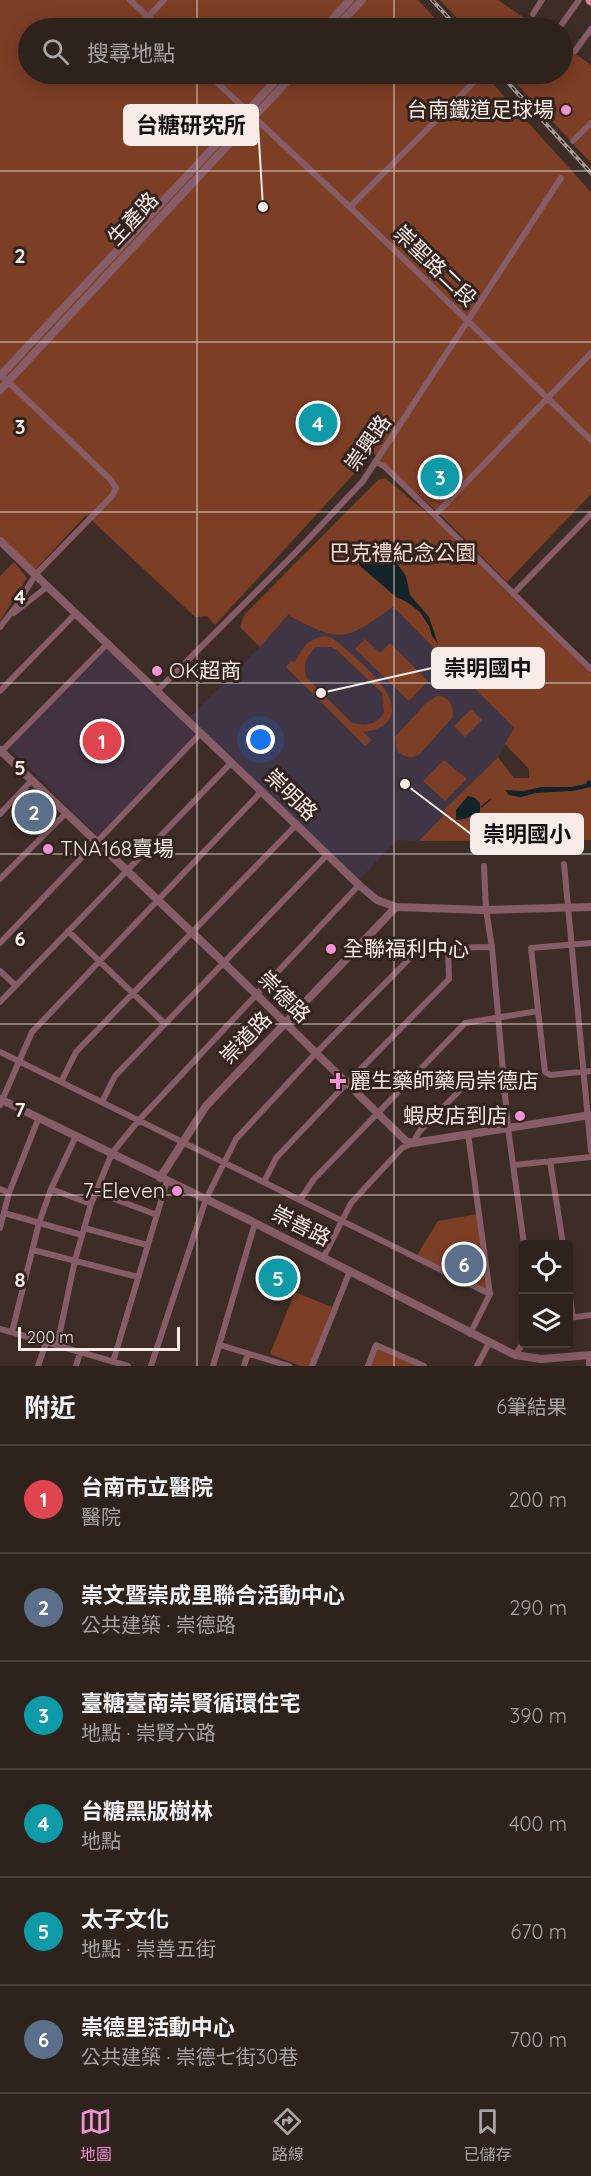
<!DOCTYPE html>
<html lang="zh-TW">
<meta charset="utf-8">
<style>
:root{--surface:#2e221d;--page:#3a2f2a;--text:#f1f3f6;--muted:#a7a4a4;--line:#493f3b;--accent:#f391d5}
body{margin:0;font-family:Quicksand,"Noto Sans TC",sans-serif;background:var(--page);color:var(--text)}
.controls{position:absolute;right:18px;bottom:18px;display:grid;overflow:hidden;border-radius:6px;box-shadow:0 3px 15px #0003}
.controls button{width:54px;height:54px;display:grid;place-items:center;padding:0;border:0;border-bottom:2px solid var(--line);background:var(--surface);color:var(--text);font:30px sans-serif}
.scale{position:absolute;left:18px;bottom:15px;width:162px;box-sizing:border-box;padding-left:6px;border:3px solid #f8ece8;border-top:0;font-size:16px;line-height:21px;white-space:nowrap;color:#f8ece8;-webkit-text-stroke:4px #33231d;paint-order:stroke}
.you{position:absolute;left:261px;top:740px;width:21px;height:21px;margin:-15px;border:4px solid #fff;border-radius:50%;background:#1a73e8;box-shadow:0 0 0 9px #1a73e833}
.badge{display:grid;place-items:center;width:39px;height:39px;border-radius:50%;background:var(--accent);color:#fff;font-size:20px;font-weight:700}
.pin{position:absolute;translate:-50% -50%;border:3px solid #fff;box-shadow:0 2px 6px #0006}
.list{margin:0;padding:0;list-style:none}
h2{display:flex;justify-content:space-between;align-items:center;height:78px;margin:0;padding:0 24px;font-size:26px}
h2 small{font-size:20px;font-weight:400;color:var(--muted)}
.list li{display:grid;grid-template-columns:39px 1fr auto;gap:18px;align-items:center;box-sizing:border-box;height:108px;padding:0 24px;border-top:2px solid var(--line)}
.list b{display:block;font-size:22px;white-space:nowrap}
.list p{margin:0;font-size:20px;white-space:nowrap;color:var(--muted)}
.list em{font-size:20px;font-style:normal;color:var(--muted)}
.icon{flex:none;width:33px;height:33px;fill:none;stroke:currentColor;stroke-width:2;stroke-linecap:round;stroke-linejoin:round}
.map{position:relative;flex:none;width:591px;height:1366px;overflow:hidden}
.search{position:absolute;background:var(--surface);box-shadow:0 3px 15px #0003;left:18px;right:18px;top:18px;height:66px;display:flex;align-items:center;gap:15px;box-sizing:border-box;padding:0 21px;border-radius:33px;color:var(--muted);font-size:22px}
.sheet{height:726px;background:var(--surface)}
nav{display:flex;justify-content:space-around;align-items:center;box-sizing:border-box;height:84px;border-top:2px solid var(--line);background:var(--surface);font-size:16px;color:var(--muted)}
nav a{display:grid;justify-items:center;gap:3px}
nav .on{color:var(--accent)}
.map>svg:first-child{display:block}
</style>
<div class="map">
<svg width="591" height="1366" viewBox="0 0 591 1366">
<rect width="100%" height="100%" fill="#3e2d27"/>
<path fill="#3f3544" d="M393,607L514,728L498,757L444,810L446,814L419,841L397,840L359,880L189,718L260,647L288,615Z"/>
<path fill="#433340" d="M107,648L195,734L98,836L9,748Z"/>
<path fill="#7d3e26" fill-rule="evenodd" d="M0,0H418L444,28H28V74H484L591,192V494L507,582L444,518L373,453L215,625L207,616L195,617L86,515L35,570L0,536Z
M440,0H498L539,28H466Z
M563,45L591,65V119L571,141L507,74H562Z
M591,127V163L574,145Z
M385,478L439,523L513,598L591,673V840L419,841L445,814L444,810L498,757L514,778H529V769L505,744L514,728L393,607C344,641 343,644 288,615L260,647L240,627L244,615L378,480Z
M14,562L27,578L0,621V576Z
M324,636L332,638L340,644C356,659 407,697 388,721C383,728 372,731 363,732L372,740L365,746L286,667L291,661L295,662C302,648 307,640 324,636ZM316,647H331L337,650L382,693L384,713C376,725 366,726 352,723L307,678C302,665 306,657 316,647Z
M365,639L380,653L390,643L428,681L409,701L355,649Z
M437,696C449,695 455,707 452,718L419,755C410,759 404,757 397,751L395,737L426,703Z
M471,709L482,720L465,737L454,726Z
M444,760L467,779L445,801L423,781Z
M478,1214L489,1292L416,1257L438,1221Z
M295,1292L332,1307L310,1366H301L270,1354Z
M377,1348L422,1366H370Z"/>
<path fill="#122428" d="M365,554L397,560L396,562L406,576L410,595L429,617L438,644L432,636L429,626L420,612L407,602L396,597L359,565V557Z
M588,780L591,781V787L572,791L536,793L521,797L509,795L505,790L524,791L541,787H571L586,784Z
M468,796L475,798L480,803V812L465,819L456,820V810Z"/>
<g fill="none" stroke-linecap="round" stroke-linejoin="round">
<path stroke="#122428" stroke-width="1.5" d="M481,807L490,800"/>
<path stroke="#865c66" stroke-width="6" d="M130,0L160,28
M533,14L542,0
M148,17L164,0
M559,28L579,0
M575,51L591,29
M208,74L355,212L591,440
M573,141L591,123
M350,207L477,79
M377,462L385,467C455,534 521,603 591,669
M435,515L591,353
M513,594L591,514
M14,613L48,586
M0,627L15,608L36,574L112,496L116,488L110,479L1,375
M0,691L76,613
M157,691L297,551L363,481L561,178
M0,753L108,643
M0,814L32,780
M564,864L591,1151
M484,866L486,910L492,947L508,1128L524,1244
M0,879L66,813
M68,931L165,1024
M369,937L382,948L387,949L492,947
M0,943L200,734
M591,943L531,948L545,1072L550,1075L591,1071
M0,971L15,985
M0,1002L231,763
M0,1052L490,1294
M61,1082L76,1052L296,825
M102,1102L115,1076L327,855
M0,1105L32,1032L261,792
M468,1134L490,1294L470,1334
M550,1161L563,1244
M514,1165L591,1157
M264,1182L276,1158L346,1084L449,979L448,948
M0,1189L9,1193
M51,1189L91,1204
M96,1192L157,1215
M300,1200L314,1179L465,1023L538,1011
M4,1213L82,1235
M0,1228L9,1193L39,1117
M84,1228L147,1245
M33,1250L138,1277
M323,1258L351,1203L402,1148L413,1143L419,1132L471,1079L503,1073
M568,1285L573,1317
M568,1318L591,1315
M0,1329L128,1366
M12,1332L39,1223L51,1189L76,1136
M220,1345L289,1366
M57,1346L75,1260L91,1204L112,1153L139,1120L359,885
M515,1355L524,1342
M589,1355V1366
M113,1362L167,1181
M38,1366L46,1343
M76,1366L80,1353
M151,1366L206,1199L236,1139L315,1054L419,949
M213,1366L255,1223
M244,1366L248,1353
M312,1366L350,1271
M368,1366L376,1345L424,1366
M477,1366L489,1343"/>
<path stroke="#865c66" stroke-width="8" d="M324,28L350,0
M336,28L362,0
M0,376L282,74
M0,390L294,74
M0,541L359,885L377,900L396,907L486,910L591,907
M0,750L223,962L406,1141L413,1143L591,1115
M0,1099L255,1223L515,1355L541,1359L591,1355
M160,1178L206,1106L396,907"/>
<path stroke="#d88399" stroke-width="9" d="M590,0L591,1"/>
<g stroke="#a89a95" stroke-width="4">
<path id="rail" d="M432,0L458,28
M500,74L591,173"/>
</g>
<use href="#rail" stroke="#33231d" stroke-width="1.5" stroke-dasharray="4.5" stroke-linecap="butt"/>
</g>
<path fill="none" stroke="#f8ece8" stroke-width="1.5" stroke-opacity="0.55" d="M197,0V28M394,0V28M197,74V1366M394,74V1366M0,171H591M0,342H591M0,512H591M0,683H591M0,854H591M0,1024H591M0,1195H591"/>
<g fill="#f391d5" stroke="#33231d" stroke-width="2">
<circle cx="566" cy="110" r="6"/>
<circle cx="157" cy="671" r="6"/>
<circle cx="48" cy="849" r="6"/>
<circle cx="331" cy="949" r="6"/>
<path d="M335 1072h6v6h6v6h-6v6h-6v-6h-6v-6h6z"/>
<circle cx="520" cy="1116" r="6"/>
<circle cx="177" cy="1191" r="6"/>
</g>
<g text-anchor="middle" stroke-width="6" stroke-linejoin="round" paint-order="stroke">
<g font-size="21" fill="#f8ece8" stroke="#33231d" text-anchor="start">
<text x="554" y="117" text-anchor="end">台南鐵道足球場</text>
<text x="169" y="678">OK超商</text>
<text x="60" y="856">TNA168賣場</text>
<text x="343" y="956">全聯福利中心</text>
<text x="350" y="1088">麗生藥師藥局崇德店</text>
<text x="508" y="1123" text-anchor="end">蝦皮店到店</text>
<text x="165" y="1198" text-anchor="end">7-Eleven</text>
</g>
<g font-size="21" fill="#f8ece8" stroke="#33231d">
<text transform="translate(133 219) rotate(-47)" y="7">生產路</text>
<text transform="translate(435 266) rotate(44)" y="7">崇聖路二段</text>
<text transform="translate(368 443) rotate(-55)" y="7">崇興路</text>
<text transform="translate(291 795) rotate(44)" y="7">崇明路</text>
<text transform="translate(284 997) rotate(45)" y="7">崇德路</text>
<text transform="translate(246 1038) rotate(-46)" y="7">崇道路</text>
<text transform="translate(301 1226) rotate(27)" y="7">崇善路</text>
</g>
<g font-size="21" fill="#f8ded5" stroke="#33231d">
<text x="403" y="560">巴克禮紀念公園</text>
</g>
</g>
<g font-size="20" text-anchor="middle" font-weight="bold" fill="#f8ece8" stroke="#33231d" stroke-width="6" stroke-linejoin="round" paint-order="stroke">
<text x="20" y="263">2</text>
<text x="20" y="434">3</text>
<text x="20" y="604">4</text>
<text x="20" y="775">5</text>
<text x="20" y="946">6</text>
<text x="20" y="1117">7</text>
<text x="20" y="1287">8</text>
</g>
<path fill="none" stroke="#f8ece8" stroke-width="2" d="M263 207L258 125M321 693L432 668M405 784L471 834"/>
<g fill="#f8ece8" stroke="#33231d" stroke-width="2">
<circle cx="263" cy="207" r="6"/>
<circle cx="321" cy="693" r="6"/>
<circle cx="405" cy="784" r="6"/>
</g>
<g fill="#f8ece8" stroke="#f8ece8" stroke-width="2">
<rect x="124" y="105" width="134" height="40" rx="6"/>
<rect x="432" y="648" width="112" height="40" rx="6"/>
<rect x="471" y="814" width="112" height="40" rx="6"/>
</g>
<g font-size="22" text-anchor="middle" font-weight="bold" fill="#111">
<text x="191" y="133">台糖研究所</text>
<text x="488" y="676">崇明國中</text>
<text x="527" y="842">崇明國小</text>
</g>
</svg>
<div class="controls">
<button><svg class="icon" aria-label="locate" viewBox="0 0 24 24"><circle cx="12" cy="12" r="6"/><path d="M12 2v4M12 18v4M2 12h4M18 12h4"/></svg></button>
<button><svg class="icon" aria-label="layers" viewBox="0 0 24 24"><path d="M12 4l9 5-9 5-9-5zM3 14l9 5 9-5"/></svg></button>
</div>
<div class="scale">200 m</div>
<div class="you"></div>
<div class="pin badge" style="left:102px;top:741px;background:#e0444e">1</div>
<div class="pin badge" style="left:34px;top:812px;background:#5c6f8a">2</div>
<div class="pin badge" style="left:440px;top:477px;background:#0f9aa8">3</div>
<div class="pin badge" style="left:318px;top:423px;background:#0f9aa8">4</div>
<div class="pin badge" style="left:278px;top:1278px;background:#0f9aa8">5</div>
<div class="pin badge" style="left:464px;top:1264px;background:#5c6f8a">6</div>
<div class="search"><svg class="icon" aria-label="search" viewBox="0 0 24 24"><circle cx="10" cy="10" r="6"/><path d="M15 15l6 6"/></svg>搜尋地點</div>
</div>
<section class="sheet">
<h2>附近<small>6筆結果</small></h2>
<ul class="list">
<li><span class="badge" style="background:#e0444e">1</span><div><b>台南市立醫院</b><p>醫院</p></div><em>200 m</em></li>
<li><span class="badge" style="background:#5c6f8a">2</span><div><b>崇文暨崇成里聯合活動中心</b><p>公共建築 · 崇德路</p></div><em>290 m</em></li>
<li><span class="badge" style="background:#0f9aa8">3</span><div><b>臺糖臺南崇賢循環住宅</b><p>地點 · 崇賢六路</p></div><em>390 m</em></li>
<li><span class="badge" style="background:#0f9aa8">4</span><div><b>台糖黑版樹林</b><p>地點</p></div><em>400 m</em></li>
<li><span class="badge" style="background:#0f9aa8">5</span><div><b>太子文化</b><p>地點 · 崇善五街</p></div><em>670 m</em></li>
<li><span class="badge" style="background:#5c6f8a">6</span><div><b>崇德里活動中心</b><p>公共建築 · 崇德七街30巷</p></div><em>700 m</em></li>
</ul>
</section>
<nav>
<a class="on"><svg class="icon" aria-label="map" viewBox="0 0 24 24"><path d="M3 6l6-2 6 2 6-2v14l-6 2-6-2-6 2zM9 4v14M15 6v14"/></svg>地圖</a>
<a><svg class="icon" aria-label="directions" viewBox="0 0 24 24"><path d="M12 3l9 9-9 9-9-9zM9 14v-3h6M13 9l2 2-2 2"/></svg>路線</a>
<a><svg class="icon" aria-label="saved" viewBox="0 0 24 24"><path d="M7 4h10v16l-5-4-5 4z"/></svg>已儲存</a>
</nav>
